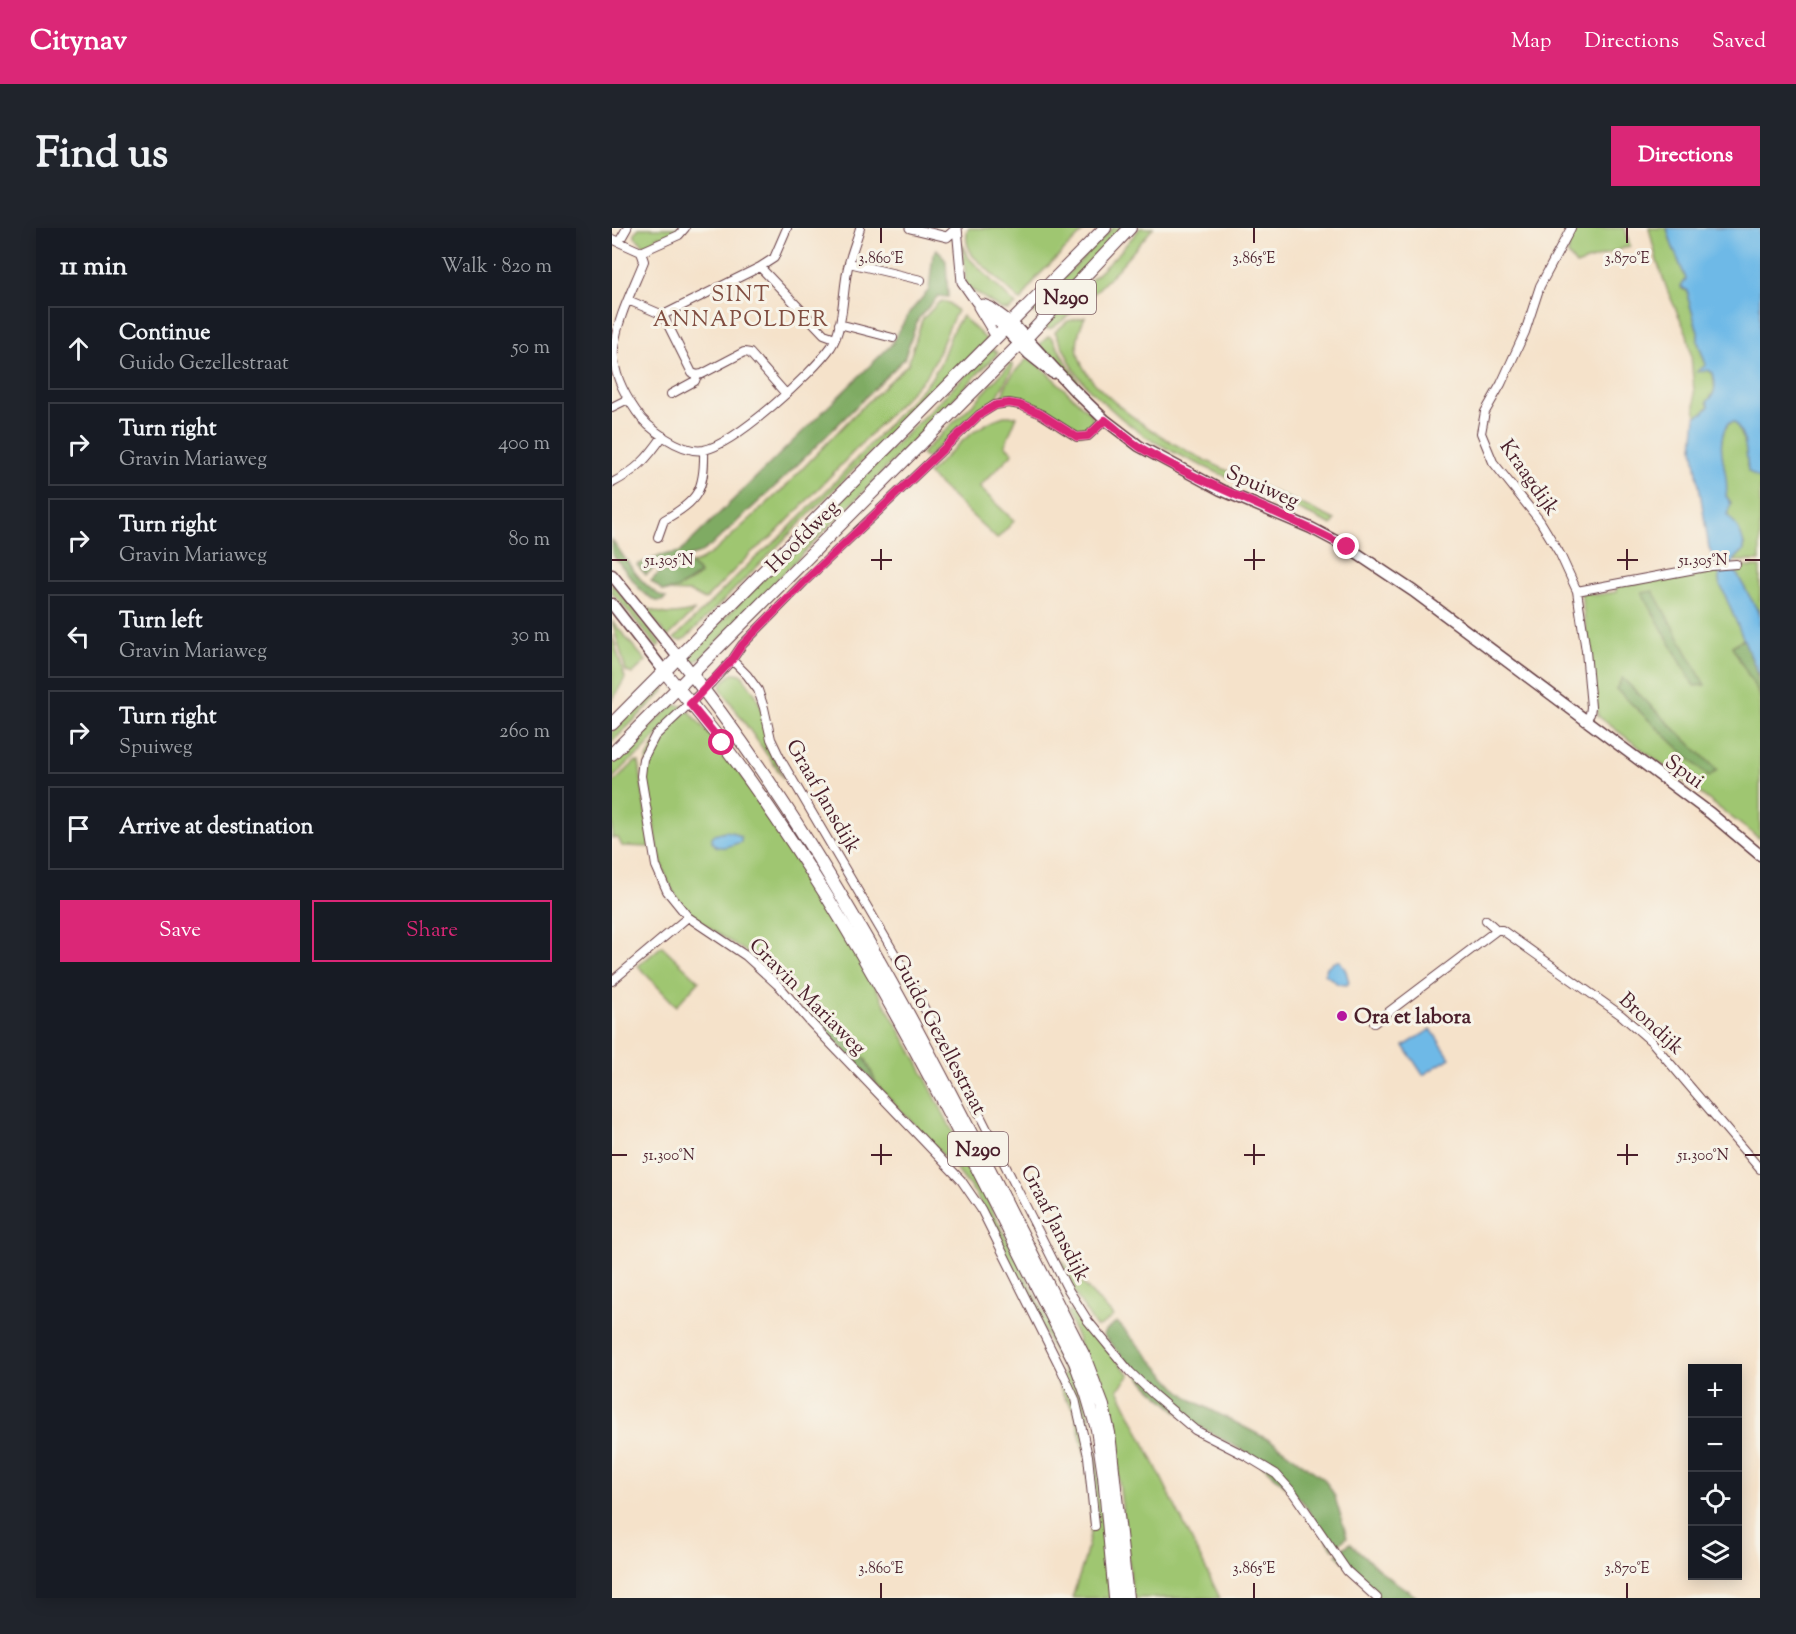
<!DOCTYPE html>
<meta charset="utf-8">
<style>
:root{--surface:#171b24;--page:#20242c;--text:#f1f3f6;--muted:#9ea1a6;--line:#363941;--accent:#db2777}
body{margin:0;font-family:"Sorts Mill Goudy",serif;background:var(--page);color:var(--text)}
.controls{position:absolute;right:18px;bottom:18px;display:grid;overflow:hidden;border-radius:0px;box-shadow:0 3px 15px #0003}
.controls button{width:54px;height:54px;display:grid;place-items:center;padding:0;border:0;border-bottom:2px solid var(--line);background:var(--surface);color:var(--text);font:30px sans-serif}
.stop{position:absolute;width:18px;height:18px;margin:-14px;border:4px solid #db2777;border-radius:50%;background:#fff}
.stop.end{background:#db2777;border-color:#fff;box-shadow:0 2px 6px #0008}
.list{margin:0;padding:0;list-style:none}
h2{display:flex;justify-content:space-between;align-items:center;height:78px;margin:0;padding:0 24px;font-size:26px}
h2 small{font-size:20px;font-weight:400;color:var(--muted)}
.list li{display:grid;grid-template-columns:39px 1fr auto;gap:18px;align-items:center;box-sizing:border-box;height:84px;margin:0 12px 12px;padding:0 12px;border:2px solid var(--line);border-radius:0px}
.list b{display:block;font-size:22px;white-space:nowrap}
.list p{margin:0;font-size:20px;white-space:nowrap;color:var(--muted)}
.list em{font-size:20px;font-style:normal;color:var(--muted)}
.actions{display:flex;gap:12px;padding:18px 24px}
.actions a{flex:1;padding:14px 0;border:2px solid var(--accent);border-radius:0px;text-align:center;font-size:21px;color:var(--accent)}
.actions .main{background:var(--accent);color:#fff}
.icon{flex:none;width:33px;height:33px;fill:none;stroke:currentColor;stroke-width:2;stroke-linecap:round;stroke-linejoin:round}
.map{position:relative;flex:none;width:1148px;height:1370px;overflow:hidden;border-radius:0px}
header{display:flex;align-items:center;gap:36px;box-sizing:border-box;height:84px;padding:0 30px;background:var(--accent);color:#fff}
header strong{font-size:28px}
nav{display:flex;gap:33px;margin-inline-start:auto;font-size:21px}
.intro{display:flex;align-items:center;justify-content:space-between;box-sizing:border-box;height:144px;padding:0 36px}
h1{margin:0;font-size:42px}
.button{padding:15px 27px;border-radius:0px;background:var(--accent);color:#fff;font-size:21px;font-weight:700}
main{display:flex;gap:36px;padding:0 36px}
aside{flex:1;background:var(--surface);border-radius:0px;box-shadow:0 3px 15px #0003}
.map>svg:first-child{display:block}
</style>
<header>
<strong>Citynav</strong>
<nav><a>Map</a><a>Directions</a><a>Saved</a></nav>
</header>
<div class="intro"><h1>Find us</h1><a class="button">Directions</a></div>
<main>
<aside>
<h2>11 min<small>Walk · 820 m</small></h2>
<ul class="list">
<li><svg class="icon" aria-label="ahead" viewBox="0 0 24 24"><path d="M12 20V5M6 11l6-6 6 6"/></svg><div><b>Continue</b><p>Guido Gezellestraat</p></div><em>50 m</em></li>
<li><svg class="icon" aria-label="right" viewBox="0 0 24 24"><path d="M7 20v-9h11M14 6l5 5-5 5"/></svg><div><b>Turn right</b><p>Gravin Mariaweg</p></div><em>400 m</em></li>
<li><svg class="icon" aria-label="right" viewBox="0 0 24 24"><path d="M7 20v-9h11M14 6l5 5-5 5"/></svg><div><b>Turn right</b><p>Gravin Mariaweg</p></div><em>80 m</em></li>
<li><svg class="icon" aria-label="left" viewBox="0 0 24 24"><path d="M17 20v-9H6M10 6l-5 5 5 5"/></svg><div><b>Turn left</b><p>Gravin Mariaweg</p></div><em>30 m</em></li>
<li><svg class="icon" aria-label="right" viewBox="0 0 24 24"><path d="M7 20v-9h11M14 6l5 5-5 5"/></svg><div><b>Turn right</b><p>Spuiweg</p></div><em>260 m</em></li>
<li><svg class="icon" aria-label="arrive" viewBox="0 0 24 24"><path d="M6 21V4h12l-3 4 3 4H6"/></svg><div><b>Arrive at destination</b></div></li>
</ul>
<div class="actions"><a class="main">Save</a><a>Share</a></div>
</aside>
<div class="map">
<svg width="1148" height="1370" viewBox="0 0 1148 1370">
<rect width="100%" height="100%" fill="#f7f3e8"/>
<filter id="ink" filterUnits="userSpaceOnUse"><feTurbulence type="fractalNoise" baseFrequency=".0167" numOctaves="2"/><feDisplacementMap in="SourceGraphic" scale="12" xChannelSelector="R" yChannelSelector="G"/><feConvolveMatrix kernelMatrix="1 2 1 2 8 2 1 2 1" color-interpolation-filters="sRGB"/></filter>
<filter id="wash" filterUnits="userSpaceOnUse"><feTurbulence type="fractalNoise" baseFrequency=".008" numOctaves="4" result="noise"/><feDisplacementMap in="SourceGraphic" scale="24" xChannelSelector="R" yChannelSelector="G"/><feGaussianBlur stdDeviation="1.35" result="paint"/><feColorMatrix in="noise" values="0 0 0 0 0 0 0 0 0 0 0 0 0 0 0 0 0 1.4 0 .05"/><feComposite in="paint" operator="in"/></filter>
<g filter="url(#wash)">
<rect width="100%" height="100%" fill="#f5e2ca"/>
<path fill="#9fc671" stroke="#74724e" stroke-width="1.5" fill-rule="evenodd" d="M27,0H70L67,4L49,11L47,8L43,10L44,13L33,18L23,9V4Z
M356,0H475L425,49L409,73L361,28C355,18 353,11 356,0Z
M501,0H513L427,89L420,82Z
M528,0H541C510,37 479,73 440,100L435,101L432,97L507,25Z
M962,0H1013L1018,18L964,37L955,25L957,23L955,17Z
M1037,0H1055L1060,17L1074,51L1070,61L1076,63V70L1086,104V114L1094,137L1088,143L1096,142L1101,145L1103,163L1095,174L1097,178L1091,185L1084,188L1079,127L1075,106L1056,64L1045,33Z
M351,17L357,30L404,77L396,82L389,81L354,58Z
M330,73L337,75L345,83C333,104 328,128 314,148L160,309L140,324L93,372L78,364L51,363C66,362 77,356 88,346L79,336L89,332L104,322L172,260L241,188L296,136L310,92L326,75Z
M350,88L375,112L322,165L301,182L74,410L68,413L62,411L141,332L165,312L218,259L318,152L328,136L341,102Z
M473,89C466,103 462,117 468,132C474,148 487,160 499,171C562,228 648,254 723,292L720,297L569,228L534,209L509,190L478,162L464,145L443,104L456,93Z
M437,108L440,110L473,165L429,119L428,116Z
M380,121L386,125L90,429L82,434L77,432L79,425L237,263Z
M416,130L430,140L479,186L482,195L478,203L468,206L422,178L407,173L391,170C391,154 405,141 416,130Z
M399,135L401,139L382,175L360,188L314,230L309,226L366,171Z
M392,188H405L393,217L401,225L367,259L402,293L385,311L316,246C339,224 361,198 392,188Z
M1119,194L1125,196L1135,220V239L1148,251V333H1121L1132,322V316L1115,287L1119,275L1114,268C1116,247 1099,209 1119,194Z
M1121,339H1148V387Z
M1111,340L1107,353L1132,411L1120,418L1148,468V611L986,488L969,365L976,364L983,367L1004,364L1005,358ZM1011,451L1104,541L1097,549H1096Z
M0,355L47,413L48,416L45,419L0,364Z
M31,378C49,388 63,388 83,382L56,409Z
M0,393L34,433L20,446L14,443Z
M0,407L13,450L0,473Z
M123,445L129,446L144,467L150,482L155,511L172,551L109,461C108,454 117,448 123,445Z
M46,458H51L52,463L0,514V503Z
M64,477L72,478L30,524L17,534L0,551V536L59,479Z
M76,482L112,523L144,567L156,590L237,712L305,833L461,1142L474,1176L485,1230L499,1370H460L473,1330L480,1297L473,1227L462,1181L453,1170L444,1151L453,1146L363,965L342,939L265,857L254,832L209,784L202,791C182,771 163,747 141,729C121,713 95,702 77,684C48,657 45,614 39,577C36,563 32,546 35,532C39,516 63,493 76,482Z
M23,534H27L38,619L10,618L6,610H0V556Z
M50,718L87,753L64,778L26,738Z
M446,1029L501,1088L489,1098L484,1099L466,1071Z
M455,1084H462L518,1147L506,1161L608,1370H521L501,1203Z"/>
<path fill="#7fab63" stroke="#646547" stroke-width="1.5" d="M325,21L334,33L336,69L326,68L306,91L292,131L171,251L101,316L86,326L52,335L42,340L34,347L25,337L50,327L68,324L279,117L297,85L317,62L321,26Z
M0,312C13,330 32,363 54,370L50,373H44L31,365L0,326Z
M79,336L88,346L65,361L51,363L39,353L48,344Z
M1041,363L1093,457L1082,458L1030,365Z
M1132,411C1139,432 1148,445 1148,468L1120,418Z
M1010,450L1105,542L1097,549L1004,461Z
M210,784L254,832L265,857L202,791Z
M505,1094L564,1159L580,1172L661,1214L712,1251L722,1266L735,1309L721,1321L690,1273L639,1227L575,1192L537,1159L491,1107L493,1103Z
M738,1315L772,1346L806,1370H767L724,1326Z"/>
<path fill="#6eb9e7" stroke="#5c6c89" stroke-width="1.5" d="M1055,0H1148V251L1136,243C1134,225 1135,209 1122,194L1116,195C1100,220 1119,244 1114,268L1119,275L1115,287C1125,296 1132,309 1132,322L1121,333V339L1148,387V450L1107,353C1106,346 1111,341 1110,333L1102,330L1097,320L1081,220L1084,188L1091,185L1097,178L1095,174C1104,166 1104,157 1101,145L1096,142L1084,144L1094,137L1086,114V104L1076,70V63L1069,59L1074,51L1060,17Z
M113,603L120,604L129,609V614L114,619H105L100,614V609L103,606Z
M722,733H728L734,743L737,754L735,757L726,756L713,746L715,739Z
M819,801L838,830L811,847L792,818Z"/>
</g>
<g filter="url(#ink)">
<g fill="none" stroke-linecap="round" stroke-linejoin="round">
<g stroke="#643c43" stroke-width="10">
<path id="minor" d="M959,0L928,58L913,104L889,156L873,184L869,205L881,234L928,293L948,326L965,363L974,423L979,479L978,486L973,493
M0,11L29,24L32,33C21,61 5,90 2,120C0,143 11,164 24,183C35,200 70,226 92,222C124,215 200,146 219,119C233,98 230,59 237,35C240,23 245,11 248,0
M7,14L15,0
M29,24L67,7L73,0
M237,35L309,52
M148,39L162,30L175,0
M16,72L51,87L80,145L85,147L90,146L132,124L138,125L174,166
M51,87L148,39L212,106L223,110
M227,96L281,110
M59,166L83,153L85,147
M0,179L16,171
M0,255C25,242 35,231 51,208
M46,309L52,292C86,273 93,262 92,222
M965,363L1099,338L1124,336
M120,432L135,447L146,462L152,480L159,511L169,532L287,733L340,832L454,1058L476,1093L518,1144L542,1167L583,1202L636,1229L664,1246L682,1266L735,1343L765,1370
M874,692L885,702
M0,753L76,689
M762,795L881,705L885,702H890L1009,787L1040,814L1148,941
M483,1298L476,1228L463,1171L450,1143L369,981L349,952L198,794L169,760L134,728L76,689L55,663L44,638L29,548L31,531L43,508L100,454L120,432L130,417L193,353L367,187L383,177L397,175L408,177L429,186L465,209L476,208L493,192"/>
</g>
<g stroke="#643c43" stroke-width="11">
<path id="tertiary" d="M298,0L335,9L345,0
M345,0L350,54L364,74L393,101
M371,76L379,79L399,94
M366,79L384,109"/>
</g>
<g stroke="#643c43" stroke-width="13">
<path id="secondary" d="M399,94L462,162L493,192L527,218L609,262L699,300L735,319L801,363L1098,585L1148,627
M393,101L417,126L441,145
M0,347L66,429
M0,376L52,443"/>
</g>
<g stroke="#643c43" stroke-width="14">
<path id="primary" d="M66,429C235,640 349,888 472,1128L491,1178L497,1205L515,1370
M52,443C72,468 93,492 112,517C148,565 182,616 214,667C307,817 383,977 463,1134L475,1167L485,1201L492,1248L503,1370
M0,496L493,0
M0,526L414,110L518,0"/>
</g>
<use href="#minor" stroke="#fff" stroke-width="8"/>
<use href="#tertiary" stroke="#fff" stroke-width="9"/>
<use href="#secondary" stroke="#fff" stroke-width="10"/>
<use href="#primary" stroke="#fff" stroke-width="12"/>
</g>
</g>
<g fill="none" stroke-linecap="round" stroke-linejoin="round" filter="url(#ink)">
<path stroke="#db2777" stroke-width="8" d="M110,515L78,476L120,432L130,417L193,353L367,187L384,177L397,175L408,177L429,186L465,209L476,208L493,192C505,201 516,212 529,220C595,259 668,283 735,319"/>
</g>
<path fill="none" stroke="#4a1f2b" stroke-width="2" d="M269,0V15M642,0V15M1015,0V15M269,321V342M642,321V342M1015,321V342M0,332H15M259,332H280M632,332H653M1005,332H1026M1133,332H1148M269,916V937M642,916V937M1015,916V937M0,927H15M259,927H280M632,927H653M1005,927H1026M1133,927H1148M269,1355V1370M642,1355V1370M1015,1355V1370"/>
<circle fill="#b5179e" stroke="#f7f3e8" stroke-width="2" cx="730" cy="788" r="6"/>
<g text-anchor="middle" stroke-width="6" stroke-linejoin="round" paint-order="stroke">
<g fill="#f7f3e8" stroke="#7e5f64" stroke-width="1.5">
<rect x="424" y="52" width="60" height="34" rx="4.5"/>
<rect x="336" y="904" width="60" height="34" rx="4.5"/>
</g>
<g font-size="20" font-weight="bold" fill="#4a1f2b">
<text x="454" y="76">N290</text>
<text x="366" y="928">N290</text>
</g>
<g font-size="21" fill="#4a1f2b" stroke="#f7f3e8">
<text transform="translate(918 249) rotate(55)" y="7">Kraagdijk</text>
<text transform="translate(651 258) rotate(24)" y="7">Spuiweg</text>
<text transform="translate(190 308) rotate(-45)" y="7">Hoofdweg</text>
<text transform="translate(1073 543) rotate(36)" y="7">Spui</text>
<text transform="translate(212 568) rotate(60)" y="7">Graaf Jansdijk</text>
<text transform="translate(196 768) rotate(45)" y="7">Gravin Mariaweg</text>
<text transform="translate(1040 795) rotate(43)" y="7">Brondijk</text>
<text transform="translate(328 806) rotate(62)" y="7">Guido Gezellestraat</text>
<text transform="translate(444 995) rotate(63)" y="7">Graaf Jansdijk</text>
</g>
<g font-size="21" font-weight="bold" fill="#4a1f2b" stroke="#f7f3e8" text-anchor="start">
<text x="742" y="795">Ora et labora</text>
</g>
<g font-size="22" letter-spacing="1.5" fill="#804d40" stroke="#f7f3e8">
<text x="129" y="73">SINT<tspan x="129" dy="25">ANNAPOLDER</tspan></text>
</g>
</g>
<g font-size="15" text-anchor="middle" fill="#4a1f2b" stroke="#f7f3e8" stroke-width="6" stroke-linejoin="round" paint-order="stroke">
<text x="269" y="35">3.860°E</text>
<text x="642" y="35">3.865°E</text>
<text x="1015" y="35">3.870°E</text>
<text x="57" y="337">51.305°N</text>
<text x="1091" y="337">51.305°N</text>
<text x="57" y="932">51.300°N</text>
<text x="1091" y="932">51.300°N</text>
<text x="269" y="1345">3.860°E</text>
<text x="642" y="1345">3.865°E</text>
<text x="1015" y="1345">3.870°E</text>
</g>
</svg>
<div class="controls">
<button>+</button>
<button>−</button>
<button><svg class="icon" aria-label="locate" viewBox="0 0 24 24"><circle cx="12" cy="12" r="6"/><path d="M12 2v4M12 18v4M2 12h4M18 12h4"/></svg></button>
<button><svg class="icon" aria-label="layers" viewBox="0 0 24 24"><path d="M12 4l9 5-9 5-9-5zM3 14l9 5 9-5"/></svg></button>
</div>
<div class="stop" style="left:110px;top:515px"></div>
<div class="stop end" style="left:735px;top:319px"></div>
</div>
</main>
